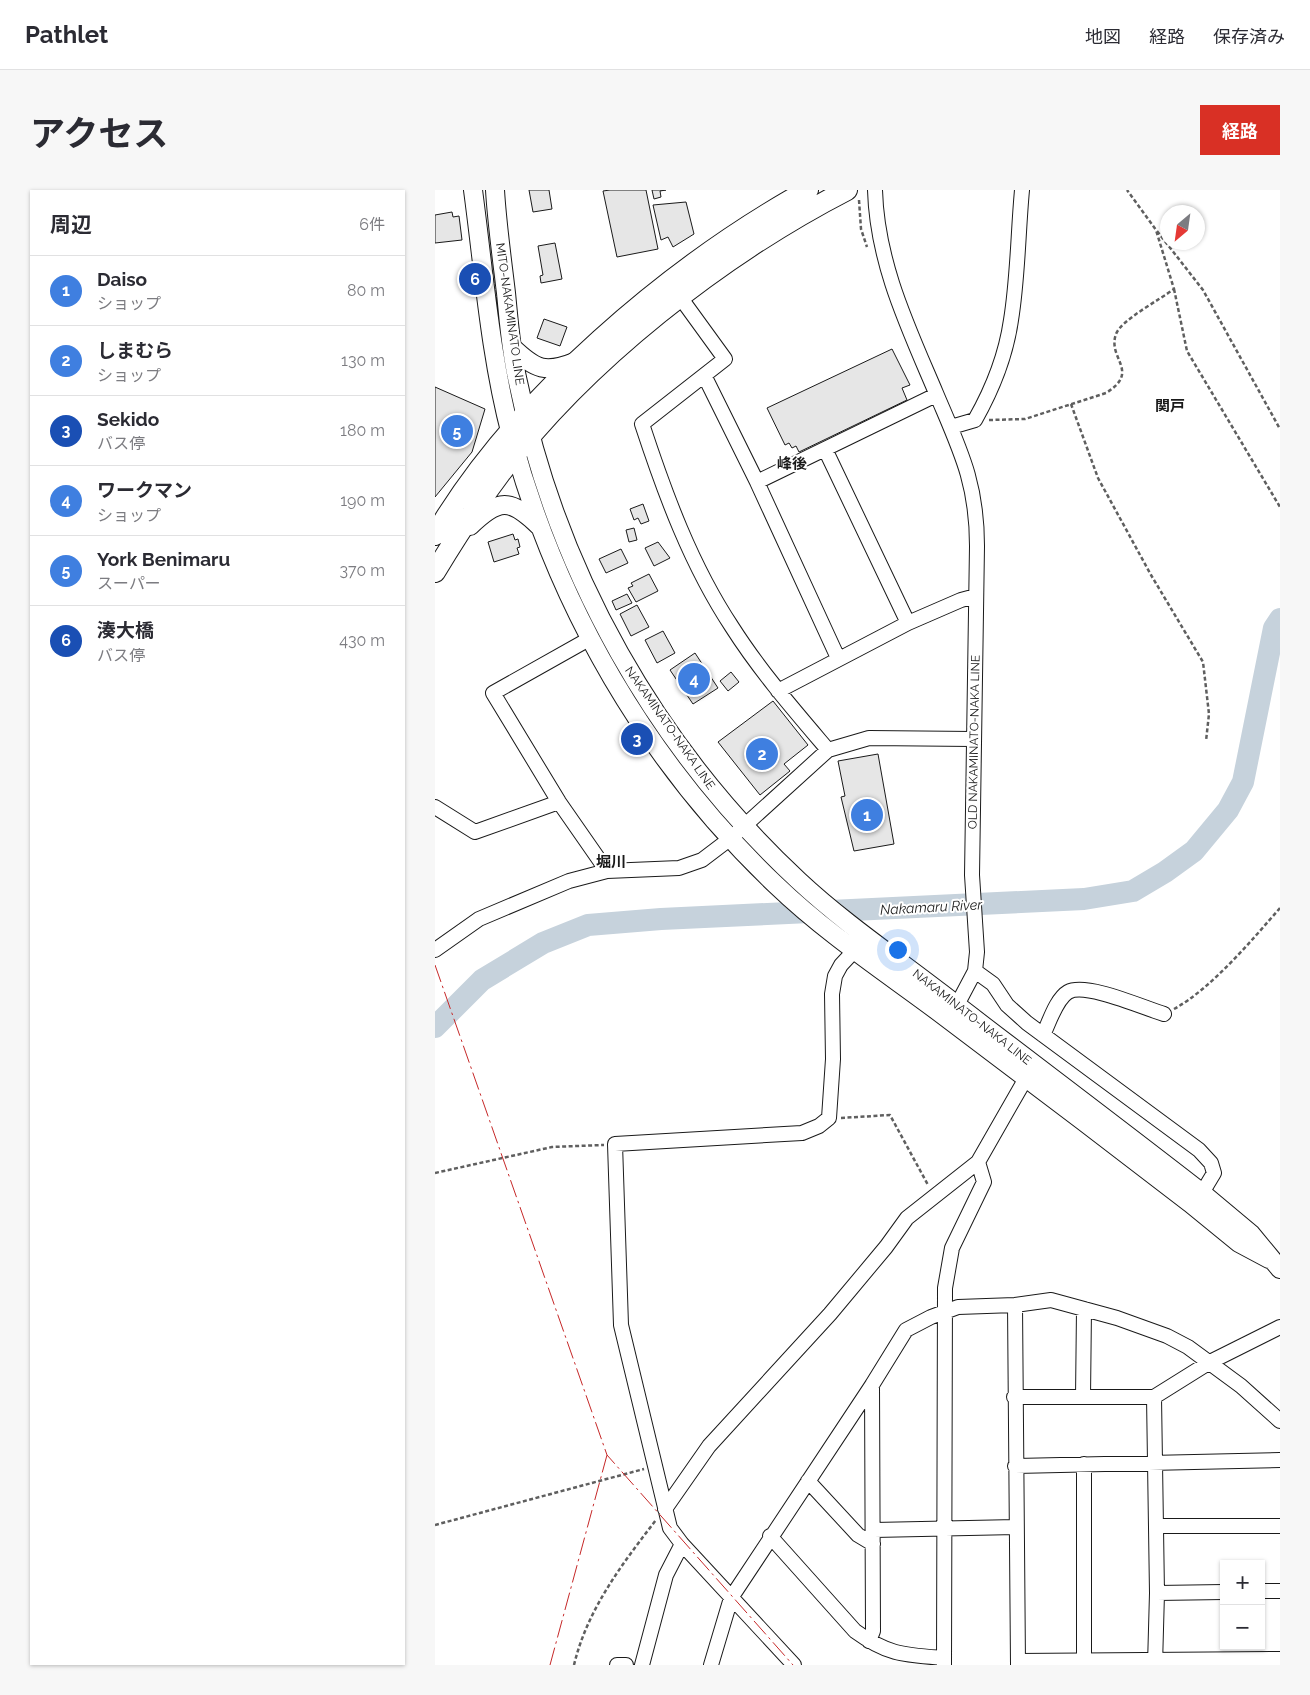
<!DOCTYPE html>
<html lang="ja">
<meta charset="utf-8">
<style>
:root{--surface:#fff;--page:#f7f7f7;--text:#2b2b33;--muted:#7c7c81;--line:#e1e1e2;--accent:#d93025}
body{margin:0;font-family:Raleway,"Noto Sans JP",sans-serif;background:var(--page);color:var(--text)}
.controls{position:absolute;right:15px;bottom:15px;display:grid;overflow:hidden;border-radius:0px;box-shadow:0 1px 4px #0004}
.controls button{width:45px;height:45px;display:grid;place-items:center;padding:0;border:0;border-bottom:1px solid var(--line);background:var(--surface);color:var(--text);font:25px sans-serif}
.compass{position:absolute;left:725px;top:15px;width:45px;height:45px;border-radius:50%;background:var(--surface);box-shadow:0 1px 4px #0004;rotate:209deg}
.you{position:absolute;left:462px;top:759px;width:18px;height:18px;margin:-12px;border:4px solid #fff;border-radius:50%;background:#1a73e8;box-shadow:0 0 0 8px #1a73e833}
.badge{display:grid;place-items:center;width:32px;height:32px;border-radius:50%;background:var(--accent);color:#fff;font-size:16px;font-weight:700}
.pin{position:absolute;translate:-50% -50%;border:2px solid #fff;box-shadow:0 1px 5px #0006}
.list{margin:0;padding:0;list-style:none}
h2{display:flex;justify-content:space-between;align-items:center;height:65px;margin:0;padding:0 20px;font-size:21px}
h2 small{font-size:16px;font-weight:400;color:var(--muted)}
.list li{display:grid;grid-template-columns:32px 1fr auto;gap:15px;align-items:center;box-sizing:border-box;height:70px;padding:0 20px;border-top:1px solid var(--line)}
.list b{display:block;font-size:19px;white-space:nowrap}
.list p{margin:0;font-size:16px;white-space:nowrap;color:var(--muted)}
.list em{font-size:16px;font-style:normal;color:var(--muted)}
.map{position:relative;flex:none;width:845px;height:1475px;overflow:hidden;border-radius:0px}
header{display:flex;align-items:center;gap:30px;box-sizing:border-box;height:70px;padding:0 25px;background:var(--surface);border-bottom:1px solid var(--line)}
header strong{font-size:24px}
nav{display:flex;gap:28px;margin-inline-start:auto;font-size:18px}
.intro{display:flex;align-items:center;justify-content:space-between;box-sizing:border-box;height:120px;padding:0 30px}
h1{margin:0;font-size:35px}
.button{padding:12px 22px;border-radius:0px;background:var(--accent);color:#fff;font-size:18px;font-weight:700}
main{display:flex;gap:30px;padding:0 30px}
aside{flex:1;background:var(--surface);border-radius:0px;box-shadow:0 1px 4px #0004}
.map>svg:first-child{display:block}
</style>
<header>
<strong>Pathlet</strong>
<nav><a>地図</a><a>経路</a><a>保存済み</a></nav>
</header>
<div class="intro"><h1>アクセス</h1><a class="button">経路</a></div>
<main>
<aside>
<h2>周辺<small>6件</small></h2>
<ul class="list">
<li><span class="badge" style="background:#3f7fe0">1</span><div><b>Daiso</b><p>ショップ</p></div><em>80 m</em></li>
<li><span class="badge" style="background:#3f7fe0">2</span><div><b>しまむら</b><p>ショップ</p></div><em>130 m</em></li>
<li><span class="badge" style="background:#1a4fb4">3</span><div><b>Sekido</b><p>バス停</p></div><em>180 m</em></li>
<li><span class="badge" style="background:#3f7fe0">4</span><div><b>ワークマン</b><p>ショップ</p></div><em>190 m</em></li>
<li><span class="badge" style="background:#3f7fe0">5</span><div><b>York Benimaru</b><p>スーパー</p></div><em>370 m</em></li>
<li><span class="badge" style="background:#1a4fb4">6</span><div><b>湊大橋</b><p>バス停</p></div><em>430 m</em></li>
</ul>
</aside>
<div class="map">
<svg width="845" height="1475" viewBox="0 0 845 1475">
<defs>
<pattern id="grass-dots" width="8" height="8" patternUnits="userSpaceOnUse" patternTransform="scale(1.25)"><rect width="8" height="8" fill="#e0efe3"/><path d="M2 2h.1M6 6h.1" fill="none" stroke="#c0ccc2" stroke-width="1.8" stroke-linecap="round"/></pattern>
</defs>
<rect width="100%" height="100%" fill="#fff"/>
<path fill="url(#grass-dots)" stroke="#6a6a6a" d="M127,358L156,428L228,550L211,534L146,414L124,359Z"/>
<path fill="#c6d2dc" stroke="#6a6a6a" d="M45,786L49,793L8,833L0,844V830L3,826Z"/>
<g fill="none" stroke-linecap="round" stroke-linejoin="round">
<path stroke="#c6d2dc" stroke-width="22" d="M0,837L47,790L108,753L153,735L226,729L649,709L698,701L730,682L759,661L793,620L808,592L839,438L845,429"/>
</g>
<path fill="#e6e6e6" stroke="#1a1a1a" d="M94,0H114L117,19L98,22Z
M175,0H211L223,59L182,67L168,1Z
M217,0H231L225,1L226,7L219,9Z
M251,12L259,44L238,57L233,47L226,50L218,15Z
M17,22L18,27L24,26L27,50L0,53V25Z
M120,53L127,89L106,93L105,86L108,85L103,56Z
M109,129L132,137L125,156L102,148Z
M457,159L475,195L467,198L472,210L364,262L361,256L357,258L354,253L350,255L332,218Z
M0,197L50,219L37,262L0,307Z
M208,314L214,331L206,334L203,328L199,330L195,319Z
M199,338L202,350L194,352L191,340Z
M78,344L80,350L83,349L85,357L82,358L84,364L59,372L53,352Z
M223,352L235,368L219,376L210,358Z
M186,359L193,373L171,383L164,369Z
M214,384L223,401L201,412L193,398L198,396L196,393Z
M192,404L197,413L181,420L177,411Z
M202,415L214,437L196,446L185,424Z
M228,441L240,463L222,473L210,450Z
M260,463L283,498L258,514L235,480Z
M296,482L304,492L293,501L285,491Z
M338,511L373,555L349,574L355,581L325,605L283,552Z
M443,564L459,654L419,661L406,607L410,606L403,571Z"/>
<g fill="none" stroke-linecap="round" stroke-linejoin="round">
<g stroke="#1a1a1a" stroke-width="16">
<path id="minor" d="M440,0C442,73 473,137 501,203C525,260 542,292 542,356L537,685L542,762L540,781L522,815
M245,107L290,169L207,234C230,304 256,375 297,437C325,481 359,520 393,560
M270,187L322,292L403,468
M516,237L540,230C557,200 571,165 576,130C583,87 583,43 587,0
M390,259L473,433
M322,292L501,205
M154,449L58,503L124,612L172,681
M343,501L473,433L526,410L541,406
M0,617L40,642L124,612
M0,760L44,729L134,691L172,681L244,678L267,670L296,648L393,560L434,548L538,549
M540,781L558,794L572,815L592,833L764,960L776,973L779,983L767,1003
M608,845C614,833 621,809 633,802C651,792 709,818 729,824
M580,1115L583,1475
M579,1207H719L775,1172L845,1137
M648,1207L649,1119
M719,1207L722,1403L720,1475
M580,1276L845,1270
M373,1291L423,1345L438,1354
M230,1319L274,1256L395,1124L451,1057L472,1028L543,972L591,888
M721,1336H845
M439,1340L581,1337
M335,1346L420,1441C453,1465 469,1465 509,1468
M826,1401H845
M722,1403L789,1402
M434,1451L438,1441L437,1195
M649,1470V1274
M583,1471L845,1469
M182,1475H191
M207,1475L231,1385L247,1354
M276,1475L296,1408L437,1195L471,1140L496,1127L523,1117L580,1115L616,1110L682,1128L732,1146L753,1157L806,1196L845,1231
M359,1475L247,1354L235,1338L186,1135L180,954L367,943L384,936L394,928L398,869L397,804L400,786L406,775L420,760
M509,1475L510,1098L517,1058L549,992L543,972"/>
</g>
<g stroke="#1a1a1a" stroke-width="20">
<path id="major" d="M38,0C49,82 55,165 76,245C122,417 212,572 341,695C391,743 450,782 505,823C589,886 672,949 755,1013L804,1053L834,1069
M60,0C62,34 67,69 71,103C74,133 76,163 83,192C122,383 221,558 364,691C408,732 458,766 506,803C593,870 681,936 767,1003L816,1044L845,1079
M77,157C101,180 110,184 142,171
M35,336C64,308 75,308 104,336"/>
</g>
<g stroke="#1a1a1a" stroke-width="22">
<path id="highway" d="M0,345C80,208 236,76 373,0
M0,382C20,349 41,316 65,284C150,171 286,65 412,0"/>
</g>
<path stroke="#5f5f5f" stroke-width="2.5" stroke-dasharray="4 2.5" stroke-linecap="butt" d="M424,10L426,39L432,57
M722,41L768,100L845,239
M739,99L752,161L845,317
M636,214L663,288L716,385L768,472L774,524L771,551
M554,230L590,229L671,203C706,181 672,169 681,144C686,130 726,109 739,99L721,40L692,0
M739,819C777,798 816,751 845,718
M406,928L455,925L493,995
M0,983L117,957L169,955
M0,1335L209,1279
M139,1475C152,1420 187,1374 221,1330"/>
<use href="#minor" stroke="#fff" stroke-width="14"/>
<use href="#major" stroke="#fff" stroke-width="18"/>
<use href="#highway" stroke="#fff" stroke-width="20"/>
<path stroke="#c62828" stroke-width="1" stroke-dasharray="18 4 2.5 4" stroke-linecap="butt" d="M0,775L172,1265L358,1475
M115,1475L172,1265"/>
</g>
<g text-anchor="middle" stroke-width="4" stroke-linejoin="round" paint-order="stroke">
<g font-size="12" fill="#1a1a1a" stroke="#fff">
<text transform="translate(75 124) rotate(82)" y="4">MITO-NAKAMINATO LINE</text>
<text transform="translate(235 538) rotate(55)" y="4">NAKAMINATO-NAKA LINE</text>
<text transform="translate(539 552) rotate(-89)" y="4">OLD NAKAMINATO-NAKA LINE</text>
<text transform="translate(537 827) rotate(38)" y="4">NAKAMINATO-NAKA LINE</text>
</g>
<g font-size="14" font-style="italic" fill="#1a1a1a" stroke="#fff">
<text transform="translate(496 717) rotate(-3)" y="5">Nakamaru River</text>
</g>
<g font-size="15" font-weight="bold" fill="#1a1a1a" stroke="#fff">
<text x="735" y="221">関戸</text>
<text x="357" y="279">峰後</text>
<text x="176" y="677">堀川</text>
</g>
</g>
</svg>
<div class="controls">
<button>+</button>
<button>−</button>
</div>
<svg class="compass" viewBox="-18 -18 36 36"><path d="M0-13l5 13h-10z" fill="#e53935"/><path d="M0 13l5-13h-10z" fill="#7c7c81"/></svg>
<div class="you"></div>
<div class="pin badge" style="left:432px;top:625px;background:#3f7fe0">1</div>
<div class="pin badge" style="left:327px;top:564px;background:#3f7fe0">2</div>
<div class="pin badge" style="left:202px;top:549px;background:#1a4fb4">3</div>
<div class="pin badge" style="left:259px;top:489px;background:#3f7fe0">4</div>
<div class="pin badge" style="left:22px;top:241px;background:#3f7fe0">5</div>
<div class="pin badge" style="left:40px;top:89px;background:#1a4fb4">6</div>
</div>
</main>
